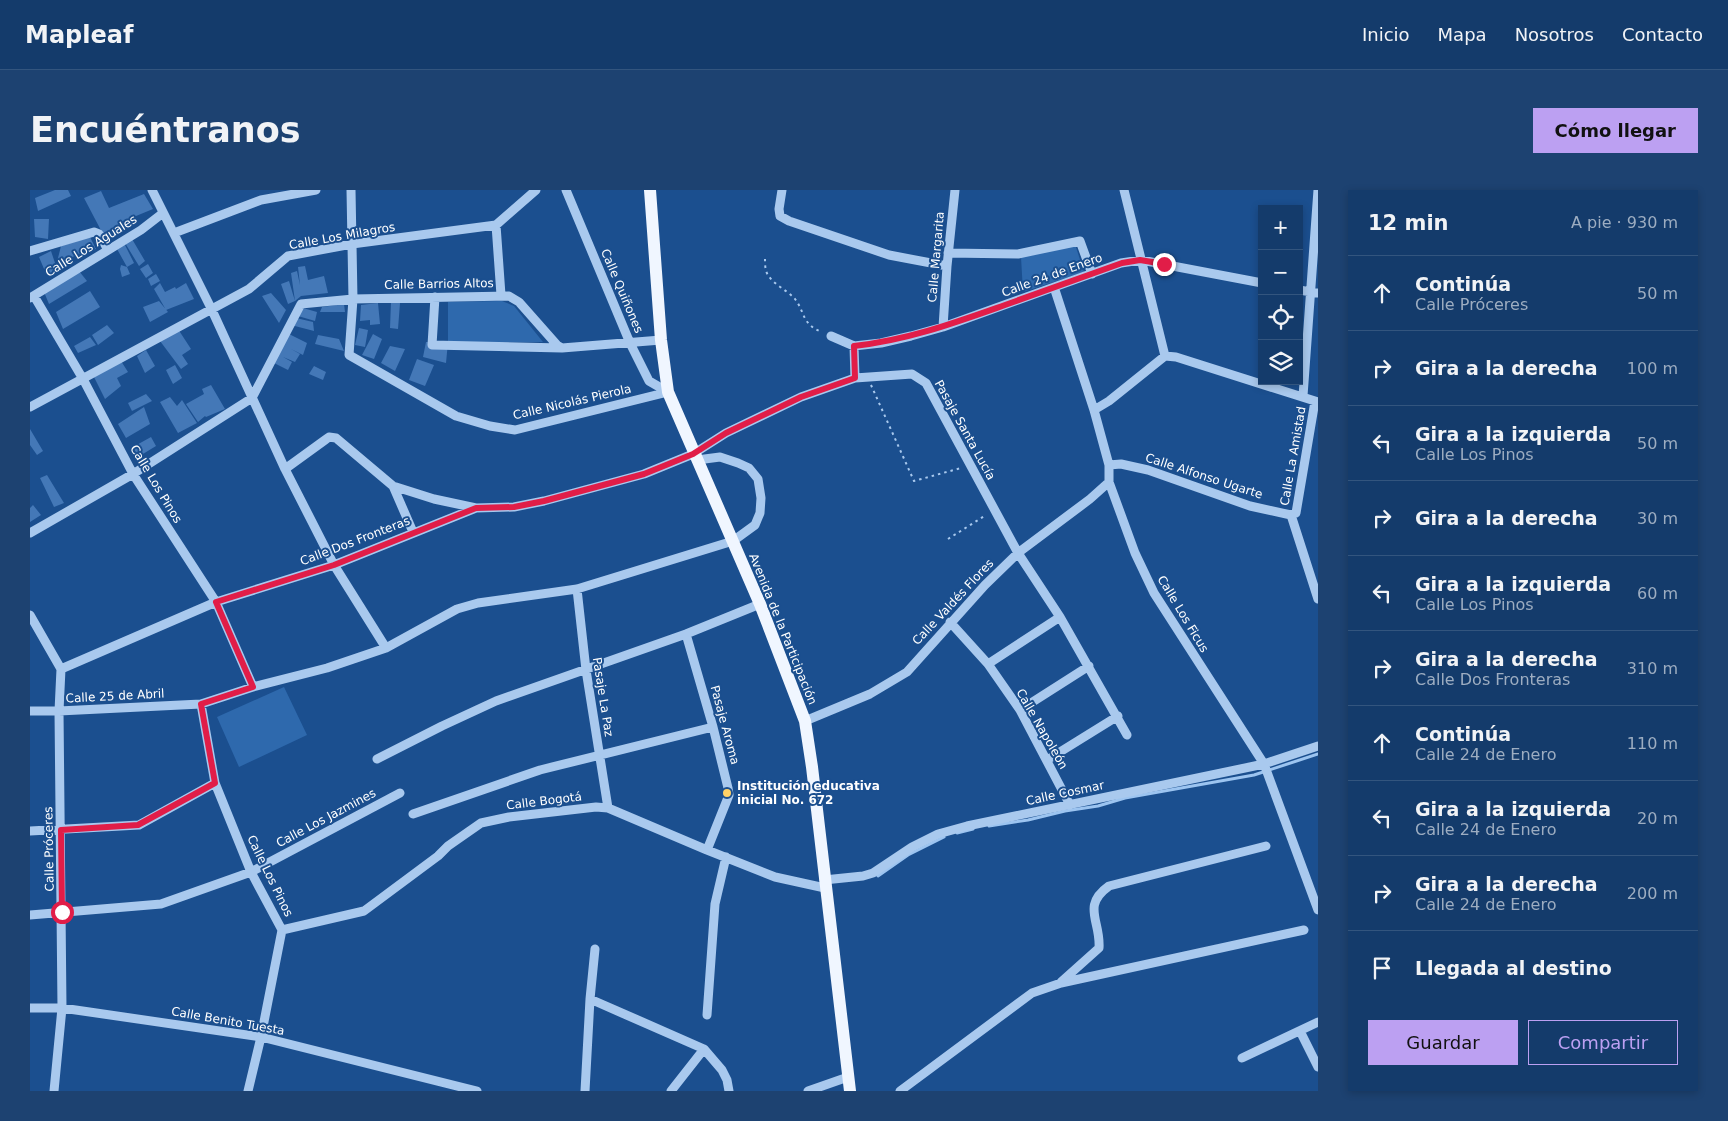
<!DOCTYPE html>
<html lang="es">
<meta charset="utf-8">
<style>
:root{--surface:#143b6b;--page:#1d4271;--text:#f1f3f6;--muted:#9dadc1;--line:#33557e;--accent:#bca0f2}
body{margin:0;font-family:"DejaVu Sans",sans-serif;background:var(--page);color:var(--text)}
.controls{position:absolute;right:15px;top:15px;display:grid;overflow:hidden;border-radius:0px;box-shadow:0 2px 8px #0003}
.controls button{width:45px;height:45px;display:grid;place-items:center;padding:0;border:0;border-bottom:1px solid var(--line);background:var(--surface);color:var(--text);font:25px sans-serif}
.stop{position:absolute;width:15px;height:15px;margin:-11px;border:4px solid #e11d48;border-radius:50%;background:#fff}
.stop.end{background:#e11d48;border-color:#fff;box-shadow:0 1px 5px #0008}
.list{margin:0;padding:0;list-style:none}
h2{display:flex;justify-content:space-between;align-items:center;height:65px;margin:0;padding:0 20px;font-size:21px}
h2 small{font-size:16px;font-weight:400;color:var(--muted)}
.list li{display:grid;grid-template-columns:32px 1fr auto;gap:15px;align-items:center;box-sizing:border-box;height:75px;padding:0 20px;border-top:1px solid var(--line)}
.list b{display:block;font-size:19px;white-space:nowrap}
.list p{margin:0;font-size:16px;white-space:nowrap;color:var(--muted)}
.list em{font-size:16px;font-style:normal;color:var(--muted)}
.actions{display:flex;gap:10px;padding:15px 20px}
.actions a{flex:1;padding:11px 0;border:1px solid var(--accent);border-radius:0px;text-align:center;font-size:18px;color:var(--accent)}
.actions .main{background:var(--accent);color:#111}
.icon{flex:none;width:28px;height:28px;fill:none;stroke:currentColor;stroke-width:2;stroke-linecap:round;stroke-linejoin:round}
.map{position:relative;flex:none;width:1288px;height:901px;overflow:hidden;border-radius:0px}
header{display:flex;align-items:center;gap:30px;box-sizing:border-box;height:70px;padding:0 25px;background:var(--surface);border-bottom:1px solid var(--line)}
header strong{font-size:24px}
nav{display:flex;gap:28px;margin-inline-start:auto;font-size:18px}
.intro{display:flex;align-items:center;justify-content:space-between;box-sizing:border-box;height:120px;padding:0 30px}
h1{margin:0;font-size:35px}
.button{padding:12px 22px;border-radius:0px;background:var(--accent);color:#111;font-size:18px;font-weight:700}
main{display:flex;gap:30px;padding:0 30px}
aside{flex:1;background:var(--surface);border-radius:0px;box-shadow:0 2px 8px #0003}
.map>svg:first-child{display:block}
</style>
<header>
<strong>Mapleaf</strong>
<nav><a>Inicio</a><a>Mapa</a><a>Nosotros</a><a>Contacto</a></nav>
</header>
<div class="intro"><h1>Encuéntranos</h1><a class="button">Cómo llegar</a></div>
<main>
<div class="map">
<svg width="1288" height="901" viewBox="0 0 1288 901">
<rect width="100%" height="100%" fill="#1b4f8f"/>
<path fill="#2e69ad" d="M1045,54L1054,82L993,102L991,67Z
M472,111L484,116L513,152H418V112Z
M254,497L277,545L209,577L187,527Z"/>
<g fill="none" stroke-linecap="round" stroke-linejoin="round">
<path stroke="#9cc4f0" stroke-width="3" d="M959,636L998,630L1035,621L1068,616L1095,608L1224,585L1288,564
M927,643L943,639
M848,686L878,665L914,647"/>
</g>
<path fill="#4478b7" d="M25,0H38L41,6L8,21L5,8Z
M71,1L79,18L114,4L123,19L89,33L90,40L75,48L54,8Z
M4,29H19L18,49L5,47Z
M60,47L66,59L27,72L31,56Z
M102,49L115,71L109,76L95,53Z
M94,53L104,73L97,77L100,84L92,87L90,79L91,75L97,77L87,59Z
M21,61L27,79L17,86L9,67Z
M118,74L123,83L116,88L110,79Z
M275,76L278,90L294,86L298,103L271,106L265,111L261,83L267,81L270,95L268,77Z
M49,81L57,91L19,114L14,102Z
M126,84L130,91L121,96L118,89Z
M259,91L265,111L258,114L251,94Z
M130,93L135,102L145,97L146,99L156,93L164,109L136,120L124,99Z
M60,101L70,117L33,139L26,122Z
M241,103L256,120L249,133L232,106Z
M129,111L138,122L120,132L113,117Z
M361,112L370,113L368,139L360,138Z
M348,113L350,134L340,135V130L330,131L331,115Z
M314,114L315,122H290L292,117Z
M273,118L287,122L285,131L268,126Z
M266,128L283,132L284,141L261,135Z
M77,135L84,143L68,155L62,145Z
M329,138L338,140L335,157L325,155Z
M148,139L161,159L152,165L158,174L151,179L130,151Z
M257,143L277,153L273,165L261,159L270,164L265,172L253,167L262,172L258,180L244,173Z
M343,144L352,149L344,169L332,165Z
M288,145L309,149L314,161L285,154Z
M60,147L66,155L48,163L44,156Z
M396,152H418L416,173L393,167Z
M360,156L375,159L365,181L351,173Z
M116,160L125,176L115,183L107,166Z
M387,169L404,175L395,196L379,190Z
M91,171L98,182L87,188L91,196L75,209L64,187Z
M145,175L152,188L143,194L136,180Z
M284,176L296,182L293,190L279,184Z
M181,195L195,219L176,227L175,226L168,232L156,214L174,204L172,199Z
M116,204L122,211L102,221L98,213Z
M140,207L147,216L152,210L167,233L148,243L130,212Z
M114,217L120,234L96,248L88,234Z
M0,239L13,261L7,265L0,255Z
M121,247L126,256L108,267L103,257Z
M17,285L34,313L24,317L10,288Z
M3,315L11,325L0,332V318Z"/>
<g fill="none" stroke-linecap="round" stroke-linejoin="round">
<path stroke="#a9c9ee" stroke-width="2" stroke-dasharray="2.5 4" stroke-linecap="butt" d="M735,69C735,74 735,81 738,85C744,95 757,100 765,109C775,122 772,135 792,142
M841,195L884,291L931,278
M918,349L956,325"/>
<path stroke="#a9c9ee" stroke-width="9" d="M122,0L181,118L255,279L304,375L356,458
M321,0L323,109L319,165L426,226L460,236L485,240L638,202
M536,0L600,153L619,191L638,202
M752,0L749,19L750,26L759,31L859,65L917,76
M1094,0L1135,166
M466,35L471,105
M144,43L231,10L286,0
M0,61L64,42L69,44L78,60
M918,63L988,64L1050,51L1062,84
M1024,97L1064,220L1079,275V292L1105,363L1124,403L1234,574L1288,720
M1269,100L1288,103
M4,106L53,189L103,284L186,412L223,497
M405,107L402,155L532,158
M0,108L111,40L133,23
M913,137L917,76L925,0
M801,146L824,156L851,153L881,146L913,137L1091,73L1111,70L1232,93
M825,188L882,184L896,193L988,363L1030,427L1097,545
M1273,206L1288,0
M0,217L219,99L258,66L322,54L466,35L506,0
M1064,220L1079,211L1135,166L1146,167L1288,212
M1079,275L1091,274L1118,280L1220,316L1261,325
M255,279L295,250L299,247L306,248L363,296L404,309L446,318
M363,296L383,342
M1261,325L1266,323L1285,211
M1261,325L1288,409
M0,343L103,284L222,208L271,114L323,109L479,106L489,112L527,155L532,158L631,150
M547,399L556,480L578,618
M0,425L31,479L29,521L32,818L24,901
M920,432L958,474L990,520L1040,615
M656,444L683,537L698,598L699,605L677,660
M958,474L1030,427
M31,479L186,412L304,375L446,318L484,317L514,311L614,284L663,264L696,243L771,207L825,188L824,156
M171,514L185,593L221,682L252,740L231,847L218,901
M990,520L1059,476
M0,521H29L171,514L223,497L297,478L356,458L427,419L448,413L547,399L703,351L725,335L730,323L731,308L728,289L719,278L708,273L690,267L667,270
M775,531L840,504L877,482L955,395L988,363L1060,309L1079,292
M347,569L412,536L466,511L656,444L730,414
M1017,570L1088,526
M383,624L510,580L683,537
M0,641L109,635L185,593
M794,690L833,686L843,683L882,657L908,644L937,636L1234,574L1288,556
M0,725L131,714L221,682L370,603
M252,740L334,721L408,666L418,656L451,633L479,627L566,617L578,618L677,660L745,687L795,698
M1031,792L1069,758C1071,731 1051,716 1079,696L1236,656
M560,809L674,859L692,880L697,890L699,901
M0,818H32L231,847L447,901
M677,825L685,714L696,667
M1270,841L1288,877
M1212,868L1288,832
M555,901L560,809L565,759
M641,901L674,859
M778,901L818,887
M870,901L1002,803L1031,793L1274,740"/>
<path stroke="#f0f6ff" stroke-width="12" d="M620,0L631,150L638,202L730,414L775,531L782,577L820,901"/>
</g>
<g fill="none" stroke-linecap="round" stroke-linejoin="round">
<path stroke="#e11d48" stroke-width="6" d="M32,722L31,640L108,635L185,593L171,514L223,497L186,412L304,375L446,318L484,317L514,311L614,284L663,264L696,243L771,207L825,188L824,156C878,150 924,133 975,115C1014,101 1053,87 1092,73L1110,70L1134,74"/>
</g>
<circle fill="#ffd166" stroke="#1b4f8f" stroke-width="2" cx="697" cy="603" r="5"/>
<g text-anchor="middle" stroke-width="4" stroke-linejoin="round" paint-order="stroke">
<g font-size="12" fill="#fff" stroke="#1b4f8f">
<text transform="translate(312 46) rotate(-10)" y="4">Calle Los Milagros</text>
<text transform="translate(61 56) rotate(-32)" y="4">Calle Los Aguales</text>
<text transform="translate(906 67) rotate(-85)" y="4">Calle Margarita</text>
<text transform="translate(1022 85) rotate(-20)" y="4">Calle 24 de Enero</text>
<text transform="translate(409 94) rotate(-1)" y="4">Calle Barrios Altos</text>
<text transform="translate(592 101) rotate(67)" y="4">Calle Quiñones</text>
<text transform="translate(542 212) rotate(-13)" y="4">Calle Nicolás Pierola</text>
<text transform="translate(935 240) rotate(61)" y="4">Pasaje Santa Lucía</text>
<text transform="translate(1263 266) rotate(-80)" y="4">Calle La Amistad</text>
<text transform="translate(1174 286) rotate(18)" y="4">Calle Alfonso Ugarte</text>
<text transform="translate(126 294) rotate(59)" y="4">Calle Los Pinos</text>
<text transform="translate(325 351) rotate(-21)" y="4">Calle Dos Fronteras</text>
<text transform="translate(923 412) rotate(-47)" y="4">Calle Valdés Flores</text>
<text transform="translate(1153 424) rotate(59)" y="4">Calle Los Ficus</text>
<text transform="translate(753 439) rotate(68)" y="4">Avenida de la Participación</text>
<text transform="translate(85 506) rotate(-3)" y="4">Calle 25 de Abril</text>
<text transform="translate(573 507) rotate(81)" y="4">Pasaje La Paz</text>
<text transform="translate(695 535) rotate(75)" y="4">Pasaje Aroma</text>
<text transform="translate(1012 539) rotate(60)" y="4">Calle Napoleón</text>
<text transform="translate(1035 603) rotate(-12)" y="4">Calle Cosmar</text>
<text transform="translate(514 611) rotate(-7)" y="4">Calle Bogotá</text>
<text transform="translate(296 628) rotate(-28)" y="4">Calle Los Jazmines</text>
<text transform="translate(19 659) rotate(-91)" y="4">Calle Próceres</text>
<text transform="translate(240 686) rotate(64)" y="4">Calle Los Pinos</text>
<text transform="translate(198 831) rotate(10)" y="4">Calle Benito Tuesta</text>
</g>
<g font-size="12" font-weight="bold" fill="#fff" stroke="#1b4f8f" text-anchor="start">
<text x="707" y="600">Institución educativa<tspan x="707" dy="14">inicial No. 672</tspan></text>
</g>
</g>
</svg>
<div class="controls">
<button>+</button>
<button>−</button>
<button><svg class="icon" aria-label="locate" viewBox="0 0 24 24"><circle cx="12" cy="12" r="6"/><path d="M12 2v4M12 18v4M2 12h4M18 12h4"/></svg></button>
<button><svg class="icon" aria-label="layers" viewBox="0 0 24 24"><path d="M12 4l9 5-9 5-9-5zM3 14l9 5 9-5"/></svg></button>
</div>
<div class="stop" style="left:32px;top:722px"></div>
<div class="stop end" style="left:1134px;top:74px"></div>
</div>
<aside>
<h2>12 min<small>A pie · 930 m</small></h2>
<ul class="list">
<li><svg class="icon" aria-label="ahead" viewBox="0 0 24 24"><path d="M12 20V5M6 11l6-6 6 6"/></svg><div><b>Continúa</b><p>Calle Próceres</p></div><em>50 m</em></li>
<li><svg class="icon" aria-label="right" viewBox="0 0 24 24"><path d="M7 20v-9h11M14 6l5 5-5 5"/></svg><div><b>Gira a la derecha</b></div><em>100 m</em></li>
<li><svg class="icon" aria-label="left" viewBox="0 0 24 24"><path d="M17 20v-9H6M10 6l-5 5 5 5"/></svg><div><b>Gira a la izquierda</b><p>Calle Los Pinos</p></div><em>50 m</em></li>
<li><svg class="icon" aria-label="right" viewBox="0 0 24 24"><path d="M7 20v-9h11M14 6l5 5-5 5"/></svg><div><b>Gira a la derecha</b></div><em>30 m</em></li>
<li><svg class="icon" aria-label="left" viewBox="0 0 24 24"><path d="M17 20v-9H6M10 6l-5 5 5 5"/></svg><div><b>Gira a la izquierda</b><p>Calle Los Pinos</p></div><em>60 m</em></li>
<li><svg class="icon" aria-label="right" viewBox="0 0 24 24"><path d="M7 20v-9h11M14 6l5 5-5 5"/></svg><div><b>Gira a la derecha</b><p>Calle Dos Fronteras</p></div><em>310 m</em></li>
<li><svg class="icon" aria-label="ahead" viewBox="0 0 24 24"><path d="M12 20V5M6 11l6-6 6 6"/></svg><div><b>Continúa</b><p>Calle 24 de Enero</p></div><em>110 m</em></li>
<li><svg class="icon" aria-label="left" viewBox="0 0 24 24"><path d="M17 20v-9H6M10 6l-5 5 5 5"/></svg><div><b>Gira a la izquierda</b><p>Calle 24 de Enero</p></div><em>20 m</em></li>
<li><svg class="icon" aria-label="right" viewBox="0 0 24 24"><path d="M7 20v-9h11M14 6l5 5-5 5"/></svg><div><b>Gira a la derecha</b><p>Calle 24 de Enero</p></div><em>200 m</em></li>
<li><svg class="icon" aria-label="arrive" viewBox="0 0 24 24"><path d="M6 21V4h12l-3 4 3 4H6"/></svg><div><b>Llegada al destino</b></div></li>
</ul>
<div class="actions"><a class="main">Guardar</a><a>Compartir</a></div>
</aside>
</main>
